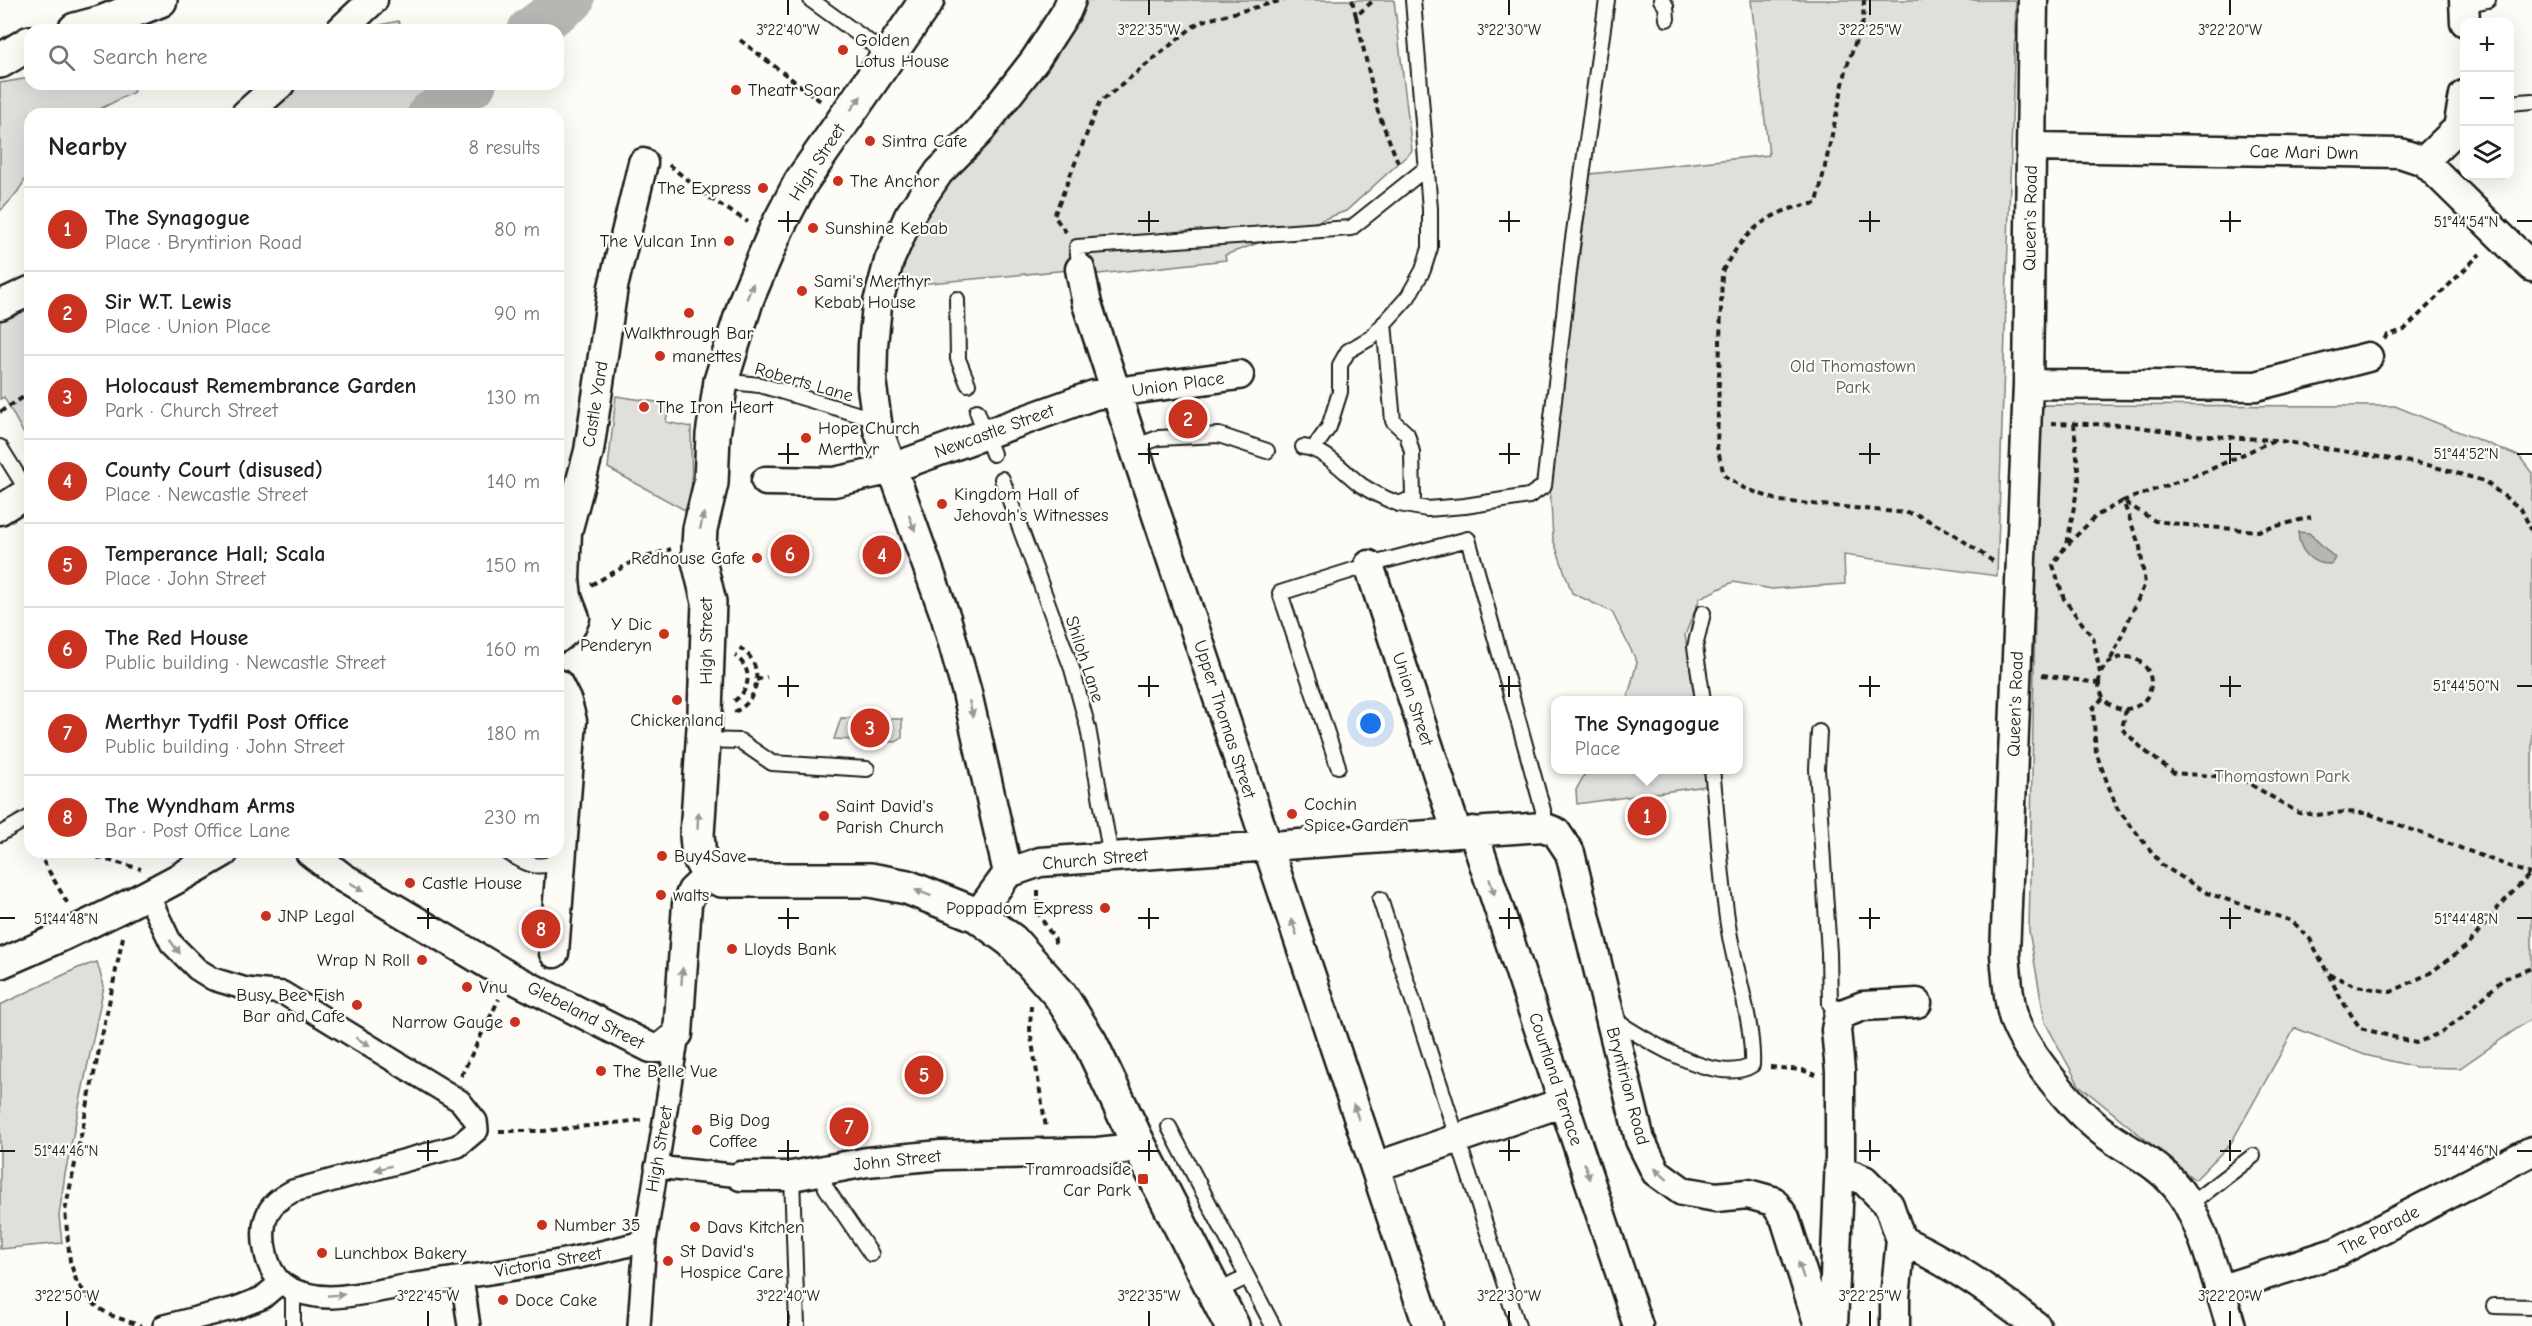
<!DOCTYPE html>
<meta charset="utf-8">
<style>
:root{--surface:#fff;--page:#f2f2f2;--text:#222;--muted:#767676;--line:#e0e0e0;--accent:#c8321e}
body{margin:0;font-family:"Comic Neue",sans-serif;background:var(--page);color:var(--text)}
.controls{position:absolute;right:18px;top:18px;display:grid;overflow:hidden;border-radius:12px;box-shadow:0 6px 24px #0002}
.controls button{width:54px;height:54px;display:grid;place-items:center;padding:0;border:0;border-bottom:2px solid var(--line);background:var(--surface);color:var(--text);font:30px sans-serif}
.you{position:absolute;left:1371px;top:724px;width:21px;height:21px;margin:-15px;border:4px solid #fff;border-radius:50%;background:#1a73e8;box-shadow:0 0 0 9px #1a73e833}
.badge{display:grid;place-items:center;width:39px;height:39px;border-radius:50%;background:var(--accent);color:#fff;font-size:20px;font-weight:700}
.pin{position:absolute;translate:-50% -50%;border:3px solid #fff;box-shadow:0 2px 6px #0006}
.popup{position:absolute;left:1551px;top:696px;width:192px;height:78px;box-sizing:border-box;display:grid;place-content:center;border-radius:12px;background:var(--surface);filter:drop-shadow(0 2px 4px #0005);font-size:20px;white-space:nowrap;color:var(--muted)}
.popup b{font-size:22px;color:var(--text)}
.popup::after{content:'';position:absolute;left:50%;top:100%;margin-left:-12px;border:12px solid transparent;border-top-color:var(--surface)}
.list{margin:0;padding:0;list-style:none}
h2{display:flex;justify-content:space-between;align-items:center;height:78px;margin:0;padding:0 24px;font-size:26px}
h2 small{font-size:20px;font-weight:400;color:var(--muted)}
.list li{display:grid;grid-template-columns:39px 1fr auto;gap:18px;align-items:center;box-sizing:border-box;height:84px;padding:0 24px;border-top:2px solid var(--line)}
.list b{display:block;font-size:22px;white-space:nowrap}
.list p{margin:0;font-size:20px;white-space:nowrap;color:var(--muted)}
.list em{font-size:20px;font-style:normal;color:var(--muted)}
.icon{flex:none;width:33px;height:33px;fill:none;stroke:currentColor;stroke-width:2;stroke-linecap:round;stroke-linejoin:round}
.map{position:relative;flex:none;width:2532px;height:1326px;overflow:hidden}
.search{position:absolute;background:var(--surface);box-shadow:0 6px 24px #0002;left:24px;top:24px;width:540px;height:66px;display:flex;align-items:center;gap:15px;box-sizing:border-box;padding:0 21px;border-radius:18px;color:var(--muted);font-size:22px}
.panel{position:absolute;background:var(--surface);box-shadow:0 6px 24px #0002;left:24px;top:108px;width:540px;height:750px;border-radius:18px}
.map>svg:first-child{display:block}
</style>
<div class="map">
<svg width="2532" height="1326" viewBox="0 0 2532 1326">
<rect width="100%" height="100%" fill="#fdfcf7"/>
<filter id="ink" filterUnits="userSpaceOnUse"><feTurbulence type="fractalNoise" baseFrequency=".0167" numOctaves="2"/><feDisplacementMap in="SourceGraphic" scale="12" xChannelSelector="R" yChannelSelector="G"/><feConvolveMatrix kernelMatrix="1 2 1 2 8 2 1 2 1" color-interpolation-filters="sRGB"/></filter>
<g filter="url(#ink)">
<path fill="#e0dfdb" stroke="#7e7e7c" stroke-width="1.5" d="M1079,0H1394L1412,151L1346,211L1225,255L1226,260L1099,274L1080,269L887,287L914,217Z
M1751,0H2016L1997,576L1844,555L1845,584L1772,589L1733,582L1700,598L1685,635L1695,700H1627L1637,662L1612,612L1572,593L1553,539L1550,484L1590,174L1769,155Z
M398,21L404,30H358Z
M30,78V84H131L134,92L90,114H30C30,162 37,176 0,211V83Z
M291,84H444L463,110L458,114H256Z
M30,300V432L25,436L4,397L0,399V312Z
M616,396L669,404L666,422L691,427L692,514L608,468Z
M2039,405L2395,406L2519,456L2532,473V1018L2460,1068L2416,1067L2365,1055L2295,1028L2231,1143L2195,1180L2079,1085L2045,1022L2029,931Z
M841,718L902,719V738L896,742L834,739Z
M1587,770H1704L1706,786L1577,804L1576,790Z
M97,962L104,986L65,1174L59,1216L62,1243L0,1249V1005L78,968Z"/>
<path fill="#b7b6b2" stroke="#797876" stroke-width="1.5" d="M2298,532L2309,533L2335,558L2331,564C2311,565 2299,551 2298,532Z"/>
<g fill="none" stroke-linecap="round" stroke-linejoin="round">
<path stroke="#b7b6b2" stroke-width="45" d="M530,30L572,0
M430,114L474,84"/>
<g stroke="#1c1c1c" stroke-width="18">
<path id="service" d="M811,0L890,57
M1661,0L1666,6L1667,19
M2464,5L2488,0
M2510,103L2532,101
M1080,269L1077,247L1351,228L1425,169
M957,299L958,359L968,384
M721,381L760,385L877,420
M977,411L993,454
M0,447L28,492
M1134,447L1158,438L1219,435L1267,451
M1303,447C1325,449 1344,472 1361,485C1373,493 1386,499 1399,504L1413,498L1412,452L1407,434L1393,421L1384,323
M1314,448L1329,427L1340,392V365L1348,351L1372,337L1408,297L1423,270L1430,248V209L1413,0
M1002,479L1072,669L1088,728L1111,857
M1399,504L1427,509L1465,506L1529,496L1544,486L1572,246L1607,0
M1703,613L1695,647L1703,700
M1819,732L1817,769L1829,953L1830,1004L1839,1015
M703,740L740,741L772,763L867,769
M1338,766L1280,593L1369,565L1468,539L1543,810V827
M0,834L30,817
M507,852C528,866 538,870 562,860
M1380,899L1518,1326
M1613,1019C1642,1038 1718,1087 1752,1065C1754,1023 1734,967 1728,925C1720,873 1718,821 1712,770
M1169,1127L1273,1326
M820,1169L826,1188L871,1254
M792,1176L797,1326
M2188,1206L2253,1156
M293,1290V1326
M1215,1293L1247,1277
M2494,1306L2532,1307"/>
</g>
<g stroke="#1c1c1c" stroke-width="26">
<path id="pedestrian" d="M148,895L171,943L197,969L213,979L246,989L283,993L460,1101L476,1121L477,1130L458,1146L293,1191C284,1196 275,1201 269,1211C258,1231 265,1269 282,1283C294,1293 315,1297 330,1297C355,1297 390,1288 416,1284C492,1273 570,1262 645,1241
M656,1167L741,1176
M462,1278L469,1326
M164,1326L236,1308L262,1298L281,1282
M639,1326L645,1241L678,1034"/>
</g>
<g stroke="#1c1c1c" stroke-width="33">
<path id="minor" d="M2033,0L2028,384L2005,954C2007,976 2008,1001 2015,1022C2028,1055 2074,1110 2103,1132C2126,1150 2153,1160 2173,1183C2201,1213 2218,1286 2231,1326
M2464,0L2465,22
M341,30L373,0
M246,114L280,84
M2032,147L2400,153L2424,161L2532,267
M2424,161L2458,128L2464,95
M1080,269L1087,304L1134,447L1428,1326
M0,305L30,291
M2028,384L2256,386L2368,357
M766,481L834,482L884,471L1094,395L1239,375
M0,510L30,491
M1369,565L1457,833
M558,638L571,627L575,618L567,597L565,579L567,532L589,451L613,287L643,163
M1473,831L1638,1326
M310,852L342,877L510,977L651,1048H661L678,1034L687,904L692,891L709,875
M1008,873L967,693L946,618L878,429L872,387L873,345L877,306L889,261L909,216L939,172L978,133L1035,60L1066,12L1071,0
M977,915L1008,873L1040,862L1543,827L1556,832L1570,853L1640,1140L1656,1172L1682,1191L1716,1197L1748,1194L1773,1201L1785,1218L1819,1326
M554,953L572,721L567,702L558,684
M0,964C77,931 152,895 224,852
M1375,1167L1564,1102
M1839,1170L1864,1180L1889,1205L1901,1240L1895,1297V1326
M741,1176H792L867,1162L941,1155L1098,1152L1124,1149L1138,1143
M1901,1240C1950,1262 1994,1293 2036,1326
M2219,1290L2337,1252L2532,1151
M1833,1326L1840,1158V1071L1836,1030L1839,1015L1863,1006L1917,1003"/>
</g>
<g stroke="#1c1c1c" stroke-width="38">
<path id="tertiary" d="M927,0L801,182L777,228L747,298L721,381L713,435L711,483L700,529L699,546V561L709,602L705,712L697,835L699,857L709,875L722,880H870L907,887L977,915L1012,941L1060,995L1090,1042L1138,1143L1232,1326"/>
</g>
<g stroke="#1c1c1c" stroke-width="38">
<path id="primary" d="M75,30L101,23L160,0
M0,61L30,43"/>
</g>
<path stroke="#1c1c1c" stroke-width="4" stroke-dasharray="6 4.5" stroke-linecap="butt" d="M1352,0L1356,16L1374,0
M1864,0L1863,21L1847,66L1817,203C1770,210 1745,229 1722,272L1717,447L1724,475L1744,488L1780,501L1916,514L1952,533L1994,562
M1356,16L1378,112L1399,165
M740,40L823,103
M669,165L711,199L748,222
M1066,232L1054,216L1099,103L1199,22L1284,0
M2384,339L2388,335L2404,330L2480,254
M0,412L30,393
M2051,423L2125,425L2195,435L2275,440L2428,465L2484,481L2521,509L2532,531
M2074,423L2079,480L2067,544L2053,565L2064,599L2093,638L2100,673
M2068,544L2096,516L2123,501L2155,521L2196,526L2258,531L2311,517
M591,585L634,561L671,549
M2099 683a26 26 0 1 1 52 0a26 26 0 1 1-52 0Z
M2111,659L2145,584L2140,547L2123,501L2207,471L2274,440
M2042,675L2098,683
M756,680L767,677
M2103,698L2093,708L2096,753L2117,808L2162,865L2207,893L2292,921L2310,939L2341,999L2360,1028L2416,1043L2442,1032L2465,1015L2503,979L2532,968
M734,701C751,690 753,668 735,656
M2126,709L2122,729L2145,751L2174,773L2240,778L2299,813L2316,815L2345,812L2367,813L2530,874
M734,712C762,701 765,658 736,646
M38,852L69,906
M77,852L141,869
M1038,890V913L1055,940V946
M123,937L65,1211L70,1261L77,1283L97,1307L110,1315L141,1326
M2329,974L2356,986L2391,992L2430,973L2468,945L2495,911L2532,872
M1031,1005L1030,1030L1046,1128
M1770,1067L1802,1070L1816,1075
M461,1076L499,999
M499,1131H544L641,1120"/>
<use href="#service" stroke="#fdfcf7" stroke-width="14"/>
<use href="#pedestrian" stroke="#fdfcf7" stroke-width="21"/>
<use href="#minor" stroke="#fdfcf7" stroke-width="28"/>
<use href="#tertiary" stroke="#fdfcf7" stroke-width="33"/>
<use href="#primary" stroke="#fdfcf7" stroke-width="33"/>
</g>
<defs><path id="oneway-solid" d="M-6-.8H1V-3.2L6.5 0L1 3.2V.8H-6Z" transform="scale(1.5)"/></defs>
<g fill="#989794">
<use href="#oneway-solid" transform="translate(856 103) rotate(-54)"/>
<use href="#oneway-solid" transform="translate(750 291) rotate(-68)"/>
<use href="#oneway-solid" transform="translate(702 521) rotate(-77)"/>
<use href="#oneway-solid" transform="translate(912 523) rotate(69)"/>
<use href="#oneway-solid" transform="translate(971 709) rotate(77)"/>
<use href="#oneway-solid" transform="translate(698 820) rotate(-86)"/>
<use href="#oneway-solid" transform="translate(357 887) rotate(31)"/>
<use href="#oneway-solid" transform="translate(1492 887) rotate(72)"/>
<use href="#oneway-solid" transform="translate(923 893) rotate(-159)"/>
<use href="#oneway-solid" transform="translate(1294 927) rotate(-109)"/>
<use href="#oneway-solid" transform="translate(175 947) rotate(53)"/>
<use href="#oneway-solid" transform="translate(682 976) rotate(-86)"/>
<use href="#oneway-solid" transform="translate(363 1042) rotate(31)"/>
<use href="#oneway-solid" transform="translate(1356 1112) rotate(-109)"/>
<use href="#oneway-solid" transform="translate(383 1168) rotate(165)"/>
<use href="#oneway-solid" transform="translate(1587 1171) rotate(72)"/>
<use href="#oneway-solid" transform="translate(1661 1174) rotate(-138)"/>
<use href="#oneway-solid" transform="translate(1801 1270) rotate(-108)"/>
<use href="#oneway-solid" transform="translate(336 1295) rotate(-4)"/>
</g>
</g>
<path fill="none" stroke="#1c1c1c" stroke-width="2" d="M788,0V15M1149,0V15M1509,0V15M1870,0V15M2230,0V15M788,211V232M1149,211V232M1509,211V232M1870,211V232M2230,211V232M778,221H799M1138,221H1159M1499,221H1520M1859,221H1880M2220,221H2241M2517,221H2532M788,443V464M1149,443V464M1509,443V464M1870,443V464M2230,443V464M778,454H799M1138,454H1159M1499,454H1520M1859,454H1880M2220,454H2241M2517,454H2532M788,676V697M1149,676V697M1509,676V697M1870,676V697M2230,676V697M778,686H799M1138,686H1159M1499,686H1520M1859,686H1880M2220,686H2241M2517,686H2532M428,908V929M788,908V929M1149,908V929M1509,908V929M1870,908V929M2230,908V929M0,918H15M417,918H438M778,918H799M1138,918H1159M1499,918H1520M1859,918H1880M2220,918H2241M2517,918H2532M428,1140V1161M788,1140V1161M1149,1140V1161M1509,1140V1161M1870,1140V1161M2230,1140V1161M0,1151H15M417,1151H438M778,1151H799M1138,1151H1159M1499,1151H1520M1859,1151H1880M2220,1151H2241M2517,1151H2532M67,1311V1326M428,1311V1326M788,1311V1326M1149,1311V1326M1509,1311V1326M1870,1311V1326M2230,1311V1326"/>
<g fill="#c8321e" stroke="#fdfcf7" stroke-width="2">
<circle cx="843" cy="50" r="6"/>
<circle cx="736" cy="90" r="6"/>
<circle cx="870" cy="141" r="6"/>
<circle cx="838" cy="181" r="6"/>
<circle cx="763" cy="188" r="6"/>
<circle cx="813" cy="228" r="6"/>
<circle cx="729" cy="241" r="6"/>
<circle cx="802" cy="291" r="6"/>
<circle cx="689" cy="313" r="6"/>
<circle cx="660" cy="356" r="6"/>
<circle cx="644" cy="407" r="6"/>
<circle cx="806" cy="438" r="6"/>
<circle cx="942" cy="504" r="6"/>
<circle cx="757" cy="558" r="6"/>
<circle cx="664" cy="634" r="6"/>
<circle cx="677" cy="700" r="6"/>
<circle cx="1292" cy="814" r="6"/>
<circle cx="824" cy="816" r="6"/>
<circle cx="662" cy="856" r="6"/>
<circle cx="410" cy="883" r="6"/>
<circle cx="661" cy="895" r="6"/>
<circle cx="1105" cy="908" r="6"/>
<circle cx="266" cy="916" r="6"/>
<circle cx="732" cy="949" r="6"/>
<circle cx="422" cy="960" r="6"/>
<circle cx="467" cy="987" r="6"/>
<circle cx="357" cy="1005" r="6"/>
<circle cx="515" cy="1022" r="6"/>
<circle cx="601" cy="1071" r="6"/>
<circle cx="697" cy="1130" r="6"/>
<rect x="1137" y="1173" width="12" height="12" rx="3"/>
<circle cx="542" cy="1225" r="6"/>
<circle cx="695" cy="1227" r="6"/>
<circle cx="322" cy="1253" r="6"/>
<circle cx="668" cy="1261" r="6"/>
<circle cx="503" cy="1300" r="6"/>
</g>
<g text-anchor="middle" stroke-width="4.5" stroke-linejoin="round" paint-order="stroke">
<g font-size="18" fill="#1c1c1c" stroke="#fdfcf7" text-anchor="start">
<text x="855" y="46">Golden<tspan x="855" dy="21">Lotus House</tspan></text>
<text x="748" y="96">Theatr Soar</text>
<text x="882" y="147">Sintra Cafe</text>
<text x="850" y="187">The Anchor</text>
<text x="751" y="194" text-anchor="end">The Express</text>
<text x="825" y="234">Sunshine Kebab</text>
<text x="717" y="247" text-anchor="end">The Vulcan Inn</text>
<text x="814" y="287">Sami's Merthyr<tspan x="814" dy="21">Kebab House</tspan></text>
<text x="689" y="339" text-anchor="middle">Walkthrough Bar</text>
<text x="672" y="362">manettes</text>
<text x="656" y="413">The Iron Heart</text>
<text x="818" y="434">Hope Church<tspan x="818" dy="21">Merthyr</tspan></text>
<text x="954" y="500">Kingdom Hall of<tspan x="954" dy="21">Jehovah's Witnesses</tspan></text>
<text x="745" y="564" text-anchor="end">Redhouse Cafe</text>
<text x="652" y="630" text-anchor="end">Y Dic<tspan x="652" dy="21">Penderyn</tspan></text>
<text x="677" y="726" text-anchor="middle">Chickenland</text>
<text x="1304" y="810">Cochin<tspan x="1304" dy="21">Spice Garden</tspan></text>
<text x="836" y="812">Saint David's<tspan x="836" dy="21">Parish Church</tspan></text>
<text x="674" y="862">Buy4Save</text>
<text x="422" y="889">Castle House</text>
<text x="673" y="901">walts</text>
<text x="1093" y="914" text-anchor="end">Poppadom Express</text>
<text x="278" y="922">JNP Legal</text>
<text x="744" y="955">Lloyds Bank</text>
<text x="410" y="966" text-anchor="end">Wrap N Roll</text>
<text x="479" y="993">Vnu</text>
<text x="345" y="1001" text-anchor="end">Busy Bee Fish<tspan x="345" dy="21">Bar and Cafe</tspan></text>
<text x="503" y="1028" text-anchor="end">Narrow Gauge</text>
<text x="613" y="1077">The Belle Vue</text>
<text x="709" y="1126">Big Dog<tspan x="709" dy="21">Coffee</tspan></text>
<text x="1131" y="1175" text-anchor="end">Tramroadside<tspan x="1131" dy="21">Car Park</tspan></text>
<text x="554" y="1231">Number 35</text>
<text x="707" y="1233">Davs Kitchen</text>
<text x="680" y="1257">St David's<tspan x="680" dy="21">Hospice Care</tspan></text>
<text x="334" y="1259">Lunchbox Bakery</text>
<text x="515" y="1306">Doce Cake</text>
</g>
<g font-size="18" fill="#1c1c1c" stroke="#fdfcf7">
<text transform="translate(2304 152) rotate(1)" y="6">Cae Mari Dwn</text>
<text transform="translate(817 162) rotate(-57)" y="6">High Street</text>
<text transform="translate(2030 218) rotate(-89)" y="6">Queen's Road</text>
<text transform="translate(804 382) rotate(16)" y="6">Roberts Lane</text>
<text transform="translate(1178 384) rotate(-8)" y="6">Union Place</text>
<text transform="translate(595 404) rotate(-81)" y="6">Castle Yard</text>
<text transform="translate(994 431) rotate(-20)" y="6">Newcastle Street</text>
<text transform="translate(706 641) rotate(-90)" y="6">High Street</text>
<text transform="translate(1085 659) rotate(72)" y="6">Shiloh Lane</text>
<text transform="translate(1413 699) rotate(72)" y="6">Union Street</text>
<text transform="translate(2015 704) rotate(-88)" y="6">Queen's Road</text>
<text transform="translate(1225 719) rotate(72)" y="6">Upper Thomas Street</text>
<text transform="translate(1095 859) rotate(-5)" y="6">Church Street</text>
<text transform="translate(586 1015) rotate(27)" y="6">Glebeland Street</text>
<text transform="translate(1556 1079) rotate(72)" y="6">Courtland Terrace</text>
<text transform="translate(1628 1086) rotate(75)" y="6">Bryntirion Road</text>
<text transform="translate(659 1149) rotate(-80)" y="6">High Street</text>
<text transform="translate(897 1160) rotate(-6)" y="6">John Street</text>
<text transform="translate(2379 1230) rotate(-27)" y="6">The Parade</text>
<text transform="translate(548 1262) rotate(-10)" y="6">Victoria Street</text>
</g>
<g font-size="18" fill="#575655" stroke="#fdfcf7">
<text x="1853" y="372">Old Thomastown<tspan x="1853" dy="21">Park</tspan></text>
<text x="2282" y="782">Thomastown Park</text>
</g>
</g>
<g font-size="15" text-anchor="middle" fill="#1c1c1c" stroke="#fdfcf7" stroke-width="4.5" stroke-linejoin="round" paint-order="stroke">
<text x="788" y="35">3°22'40"W</text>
<text x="1149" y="35">3°22'35"W</text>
<text x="1509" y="35">3°22'30"W</text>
<text x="1870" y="35">3°22'25"W</text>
<text x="2230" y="35">3°22'20"W</text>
<text x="2466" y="227">51°44'54"N</text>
<text x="2466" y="459">51°44'52"N</text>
<text x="2466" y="691">51°44'50"N</text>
<text x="66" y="924">51°44'48"N</text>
<text x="2466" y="924">51°44'48"N</text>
<text x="66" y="1156">51°44'46"N</text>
<text x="2466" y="1156">51°44'46"N</text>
<text x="67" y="1301">3°22'50"W</text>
<text x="428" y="1301">3°22'45"W</text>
<text x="788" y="1301">3°22'40"W</text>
<text x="1149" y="1301">3°22'35"W</text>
<text x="1509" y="1301">3°22'30"W</text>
<text x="1870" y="1301">3°22'25"W</text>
<text x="2230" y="1301">3°22'20"W</text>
</g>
</svg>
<div class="controls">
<button>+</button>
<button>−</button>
<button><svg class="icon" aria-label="layers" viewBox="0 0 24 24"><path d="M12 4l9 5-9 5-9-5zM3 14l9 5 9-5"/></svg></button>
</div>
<div class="you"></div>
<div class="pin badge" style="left:1647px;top:816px">1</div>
<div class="popup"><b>The Synagogue</b>Place</div>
<div class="pin badge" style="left:1188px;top:419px">2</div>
<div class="pin badge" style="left:870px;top:728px">3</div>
<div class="pin badge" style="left:882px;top:555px">4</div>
<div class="pin badge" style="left:924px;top:1075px">5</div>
<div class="pin badge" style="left:790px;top:554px">6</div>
<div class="pin badge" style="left:849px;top:1127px">7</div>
<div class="pin badge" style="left:541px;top:929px">8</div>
<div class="search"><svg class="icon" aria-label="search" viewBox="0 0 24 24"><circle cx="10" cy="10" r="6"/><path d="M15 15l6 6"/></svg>Search here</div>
<section class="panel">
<h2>Nearby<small>8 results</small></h2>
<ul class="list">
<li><span class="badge">1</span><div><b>The Synagogue</b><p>Place · Bryntirion Road</p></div><em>80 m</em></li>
<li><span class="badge">2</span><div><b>Sir W.T. Lewis</b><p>Place · Union Place</p></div><em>90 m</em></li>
<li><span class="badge">3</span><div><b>Holocaust Remembrance Garden</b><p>Park · Church Street</p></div><em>130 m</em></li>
<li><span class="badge">4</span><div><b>County Court (disused)</b><p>Place · Newcastle Street</p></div><em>140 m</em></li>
<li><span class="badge">5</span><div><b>Temperance Hall; Scala</b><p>Place · John Street</p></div><em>150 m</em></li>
<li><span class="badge">6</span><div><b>The Red House</b><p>Public building · Newcastle Street</p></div><em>160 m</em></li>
<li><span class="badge">7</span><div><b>Merthyr Tydfil Post Office</b><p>Public building · John Street</p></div><em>180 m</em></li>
<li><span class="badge">8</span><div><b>The Wyndham Arms</b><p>Bar · Post Office Lane</p></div><em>230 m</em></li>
</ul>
</section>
</div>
